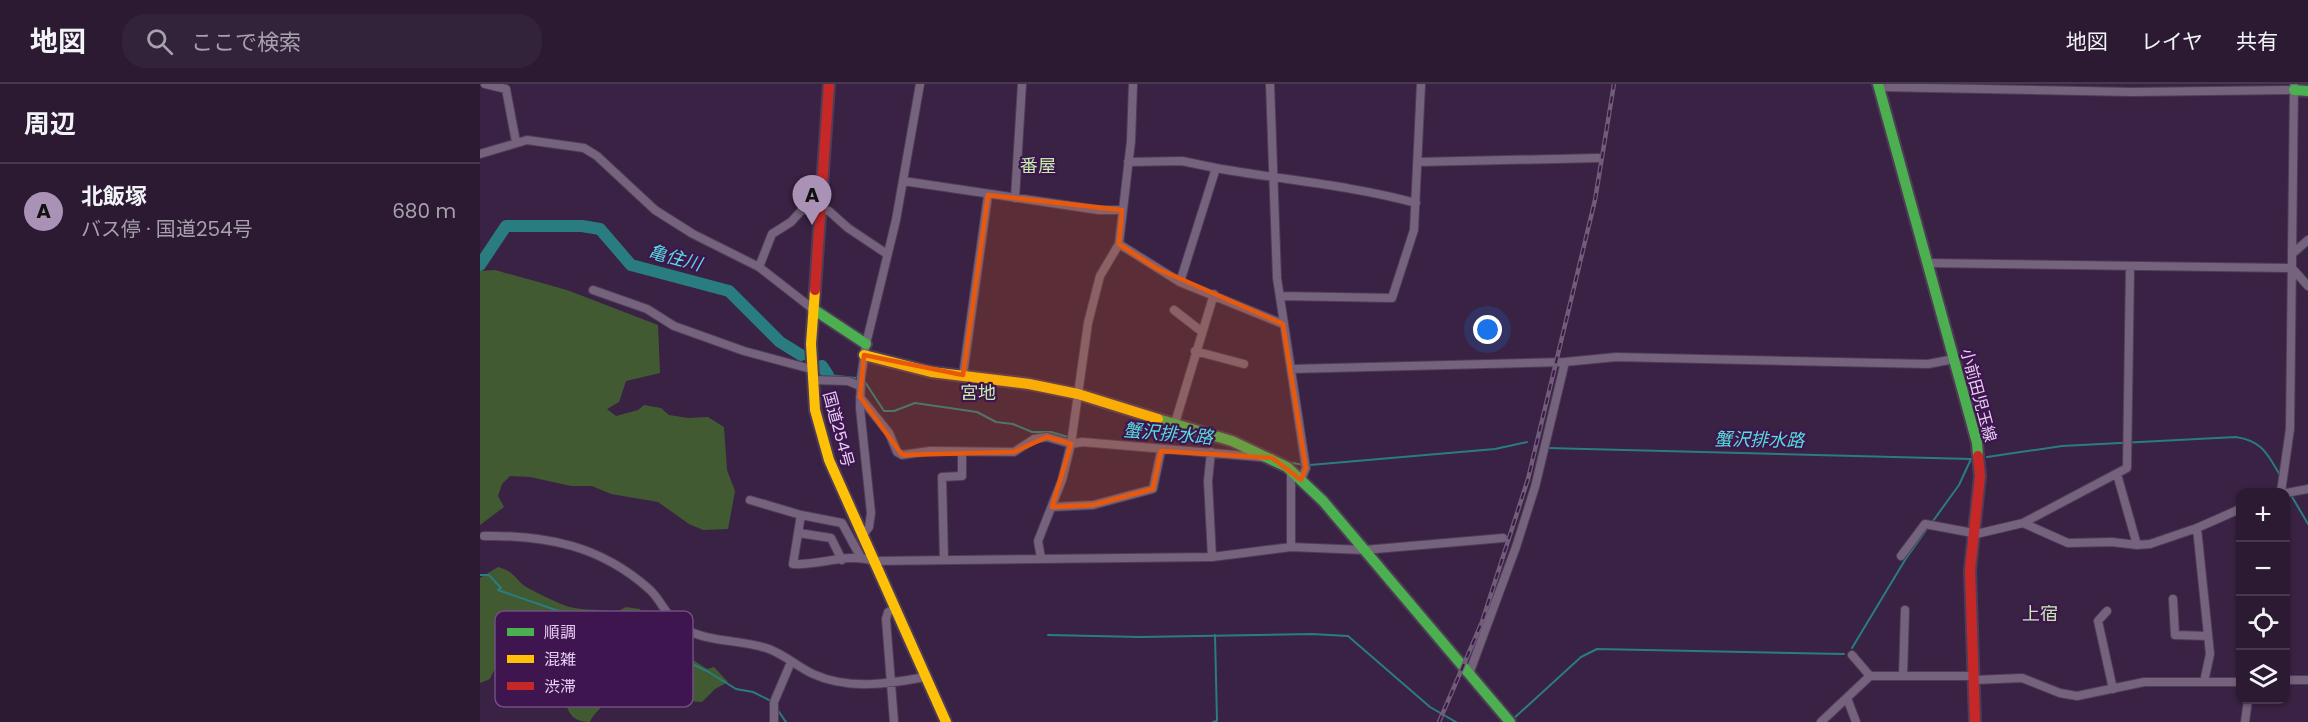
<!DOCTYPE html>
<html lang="ja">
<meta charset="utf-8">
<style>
:root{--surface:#2b1a32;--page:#33233a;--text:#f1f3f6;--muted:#a6a1ac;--line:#47384d;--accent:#a992b5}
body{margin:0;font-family:Poppins,"Noto Sans JP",sans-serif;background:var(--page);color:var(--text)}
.controls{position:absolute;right:18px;bottom:18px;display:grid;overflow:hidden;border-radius:12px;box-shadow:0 2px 4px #0004}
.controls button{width:54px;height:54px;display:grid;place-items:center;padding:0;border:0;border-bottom:2px solid var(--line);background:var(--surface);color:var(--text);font:30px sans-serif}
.you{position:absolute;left:1008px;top:246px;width:21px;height:21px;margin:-15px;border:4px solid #fff;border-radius:50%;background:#1a73e8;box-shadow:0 0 0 9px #1a73e833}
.badge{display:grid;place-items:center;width:39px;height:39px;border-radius:50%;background:var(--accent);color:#111;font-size:20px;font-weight:700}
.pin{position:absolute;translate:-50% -50px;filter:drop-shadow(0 2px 3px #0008)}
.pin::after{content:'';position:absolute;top:32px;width:21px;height:18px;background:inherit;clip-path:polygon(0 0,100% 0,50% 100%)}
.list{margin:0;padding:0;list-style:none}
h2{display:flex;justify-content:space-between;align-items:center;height:78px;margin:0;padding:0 24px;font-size:26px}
h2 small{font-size:20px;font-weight:400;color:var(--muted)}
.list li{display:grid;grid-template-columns:39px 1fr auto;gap:18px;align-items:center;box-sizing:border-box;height:96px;padding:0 24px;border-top:2px solid var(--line)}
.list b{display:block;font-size:22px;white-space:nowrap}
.list p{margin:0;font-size:20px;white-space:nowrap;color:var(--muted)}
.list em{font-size:20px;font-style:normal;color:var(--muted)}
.icon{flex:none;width:33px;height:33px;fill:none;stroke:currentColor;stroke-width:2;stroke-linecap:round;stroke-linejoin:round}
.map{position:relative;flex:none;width:1828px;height:638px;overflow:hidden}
header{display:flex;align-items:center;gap:36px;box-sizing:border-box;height:84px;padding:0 30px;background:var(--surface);border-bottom:2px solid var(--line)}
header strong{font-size:28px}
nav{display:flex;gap:33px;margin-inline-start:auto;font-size:21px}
.search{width:420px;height:54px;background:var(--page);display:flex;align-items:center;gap:15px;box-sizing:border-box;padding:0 21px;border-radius:24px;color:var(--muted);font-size:22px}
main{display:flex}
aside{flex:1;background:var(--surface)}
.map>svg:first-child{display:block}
</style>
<header>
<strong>地図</strong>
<div class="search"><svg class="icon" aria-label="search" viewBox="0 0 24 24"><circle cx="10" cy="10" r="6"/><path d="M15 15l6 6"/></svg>ここで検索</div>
<nav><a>地図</a><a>レイヤ</a><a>共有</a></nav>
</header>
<main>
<aside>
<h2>周辺<small></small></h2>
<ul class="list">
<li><span class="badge">A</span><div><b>北飯塚</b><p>バス停 · 国道254号</p></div><em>680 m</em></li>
</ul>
</aside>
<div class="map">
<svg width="1828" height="638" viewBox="0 0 1828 638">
<rect width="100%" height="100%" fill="#392243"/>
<path fill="#425a32" d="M15,186L87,206L178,241L180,289L146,297L139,318L127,325L136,332L158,326L164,321L181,324L189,331L208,334L228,333L244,343L247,386L255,407L248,445L223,446L209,440L178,418L131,410L112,402H91L50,393L30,392L22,400L18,412L24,423L0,441V187Z
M18,483C38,489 34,496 48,504C55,508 74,517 81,520C99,528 118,524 136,528L146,523L160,525L169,547L227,585L234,583L248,598L235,605L222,618L208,617L203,598L195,591L185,594V608L165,614L126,616C122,625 114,628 110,638C91,638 85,627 86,608L70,602L54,575C33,582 19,571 10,595L0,599V494Z"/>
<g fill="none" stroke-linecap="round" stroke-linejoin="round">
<path stroke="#297d80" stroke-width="2" d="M348,291L376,294
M385,298L404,327H414L435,319L497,328L516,338L533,340L552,348H571L588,353
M1067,364L1491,375L1479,401L1453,437
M1507,373L1582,362L1756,353C1783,357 1788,371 1801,393
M808,378L823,381
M830,381L1015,365L1047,358
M1811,411L1828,440
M0,491H9L21,504L18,506L99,534L145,543L173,562L227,587L256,605L273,608L293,618
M568,551L660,553L831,550L868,552L950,623L976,638
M1372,564L1425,476L1449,442
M297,625L306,638
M1032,636L1101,573L1117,565L1364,570
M733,638L737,637L735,551"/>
<path stroke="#297d80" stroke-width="12" d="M0,181L26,142H102L120,145L151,181L249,207L300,258L321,271
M342,282L348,291"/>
<g stroke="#4f3d57" stroke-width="10">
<path id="street" d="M5,0L26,5L36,58
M790,0L797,194L826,384L821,396
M1399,3L1652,8L1814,6
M0,70L47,56L104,64L117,72L175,126L213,150L279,183L333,225
M648,78L702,77L736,84
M938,78L1118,74
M423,97L619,126H642
M535,114L542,0
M639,160L700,198L803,240
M1812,170L1828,156
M1447,179L1812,184L1828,202
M279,183L292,150L311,138L321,127L330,124L349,127L368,144L407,170
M700,198L736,84C803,96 870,101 936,119
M113,206L167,225L194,242L264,267L331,285
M800,212L912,214L934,146L941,0
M694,226L721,247
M715,267L764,280
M811,285L1085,278L1136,273L1448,280L1474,275
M483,291L508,111
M332,296L368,297L380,302
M380,313L409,349L417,368L422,371L450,367L534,368L554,355L567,353L591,360L602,358L791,374
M695,339L734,210
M731,368L728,397L732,473
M1637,390L1657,461
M1801,408L1810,345L1814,0
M1806,409L1828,405
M270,416L321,431L362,439L380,472
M572,423L613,421L673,405L681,367
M321,431L313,480C339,482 369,468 393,477L732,473L811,463L884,466L1023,454
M1543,439L1588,459L1632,458L1657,461L1670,460L1717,444L1760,425
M1717,444L1730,570L1724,598
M319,449L351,454L362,476
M383,451L389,443L391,429L380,324L381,294L386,260L416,136L440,0
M1492,451L1543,439L1647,384L1650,182
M4,452C67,451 121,462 169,505C182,516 186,534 201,543C227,559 261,555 289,565C305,571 318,583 333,590C368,606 409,600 445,593
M811,463V387
M1421,472L1445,440L1493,449
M561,474L558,457L582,396L591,360L608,239L620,192L639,160L651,57L653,0
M464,476L462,393L482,392V369
M1693,515L1695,551L1728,552
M414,525L408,528L406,535L414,638
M1627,527L1618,537L1633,605
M1372,571L1390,592
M989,590L1036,463L1055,403L1085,278
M1423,592L1425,526
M1494,596L1542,594L1580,609L1597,612L1664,598H1760
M1806,596H1828
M1367,614L1376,638
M294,638V618L311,578
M1341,638L1390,592H1494
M1765,638L1768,616"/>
</g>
<g stroke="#4f3d57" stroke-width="14">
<path id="fast" d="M1398,0L1497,359L1498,372
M1814,6L1828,7
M333,225L386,260
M678,335L752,357L807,383L843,417L1030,638"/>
</g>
<g stroke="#4f3d57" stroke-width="14">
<path id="slow" d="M335,206L331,260L335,326L349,376L466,638
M384,271L451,288L549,300L598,310L678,335"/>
</g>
<g stroke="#4f3d57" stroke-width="14">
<path id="jam" d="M335,206L349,0
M1495,638L1490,486L1500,392L1498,372"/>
</g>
<use href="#street" stroke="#75637e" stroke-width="8"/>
<use href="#fast" stroke="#4caf50" stroke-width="10"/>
<use href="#slow" stroke="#ffc107" stroke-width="10"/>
<use href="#jam" stroke="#c62828" stroke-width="10"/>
<g stroke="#6f5e76" stroke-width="4.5">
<path id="rail" d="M959,638L1002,538L1048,395L1115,116L1134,0"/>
</g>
<use href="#rail" stroke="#3f1550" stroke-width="2" stroke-dasharray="7" stroke-linecap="butt"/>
</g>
<path fill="#e8590c" fill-opacity="0.2" stroke="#e8590c" stroke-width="4.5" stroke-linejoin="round" d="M508,111L642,126L639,160L676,184L803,240L826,384L821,396L792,374L681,367L673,405L613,421L572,423L591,360L567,353L534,368L422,371L380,313L384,271L483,291Z"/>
<g text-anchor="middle" stroke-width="4.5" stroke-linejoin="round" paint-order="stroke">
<g font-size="16" fill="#e6cff2" stroke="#3f1550">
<text transform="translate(1499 311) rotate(75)" y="6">小前田児玉線</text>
<text transform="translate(359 345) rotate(75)" y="6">国道254号</text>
</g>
<g font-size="18" fill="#c3eeaa" stroke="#3f1550">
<text x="558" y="88">番屋</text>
<text x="498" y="315">宮地</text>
<text x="1560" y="536">上宿</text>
</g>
<g font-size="18" font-style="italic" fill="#54dbda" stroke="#3f1550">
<text transform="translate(195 174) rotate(15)" y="6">亀住川</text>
<text transform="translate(688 350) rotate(5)" y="6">蟹沢排水路</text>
<text transform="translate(1279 356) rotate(1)" y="6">蟹沢排水路</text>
</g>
</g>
<rect x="15" y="527" width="198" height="96" rx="9" fill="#3f1550" stroke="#714d81" stroke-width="1.5"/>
<rect x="27" y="544" width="27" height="8" fill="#4caf50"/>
<rect x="27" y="571" width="27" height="8" fill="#ffc107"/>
<rect x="27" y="598" width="27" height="8" fill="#c62828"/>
<g font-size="16" fill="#e6cff2">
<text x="64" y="554">順調</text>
<text x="64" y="581">混雑</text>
<text x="64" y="608">渋滞</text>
</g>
</svg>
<div class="controls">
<button>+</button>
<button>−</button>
<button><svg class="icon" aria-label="locate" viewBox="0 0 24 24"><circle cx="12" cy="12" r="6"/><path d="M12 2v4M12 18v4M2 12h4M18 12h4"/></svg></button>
<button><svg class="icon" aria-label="layers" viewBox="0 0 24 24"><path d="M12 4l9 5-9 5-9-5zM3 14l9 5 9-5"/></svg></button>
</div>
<div class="you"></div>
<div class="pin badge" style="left:332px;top:141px">A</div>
</div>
</main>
